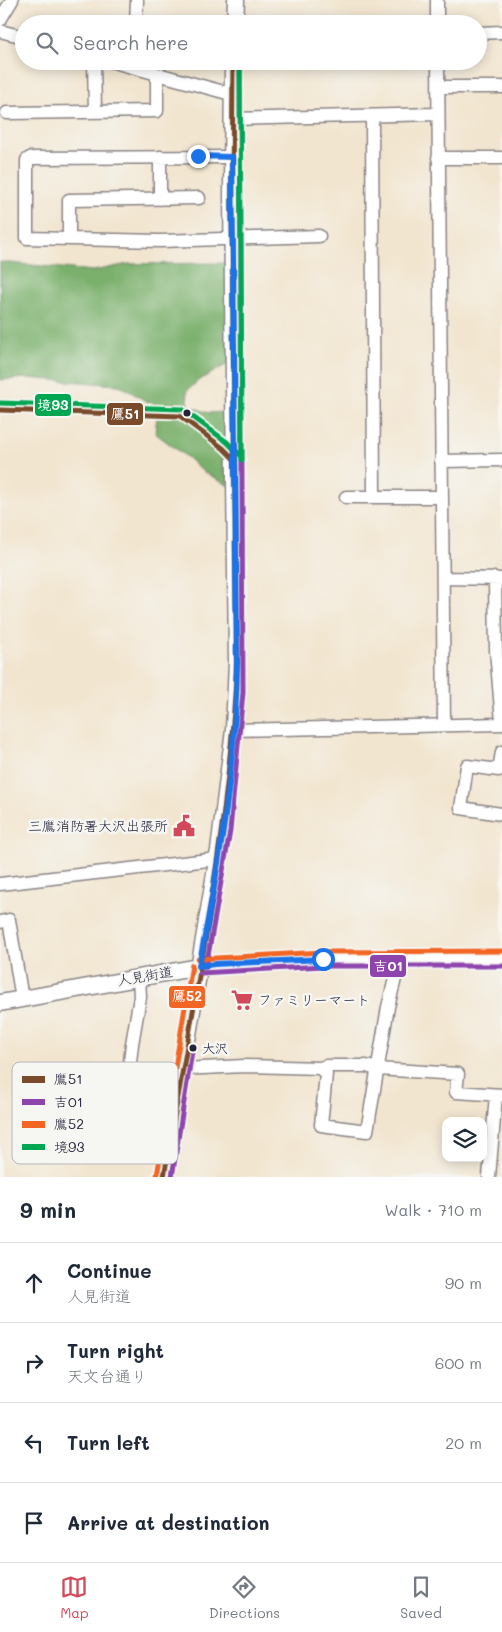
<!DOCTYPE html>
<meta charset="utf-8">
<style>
:root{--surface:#fff;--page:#f6f6f7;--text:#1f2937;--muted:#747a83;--line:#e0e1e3;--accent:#d1495b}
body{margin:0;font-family:Mali,"Klee One",sans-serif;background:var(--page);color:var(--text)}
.controls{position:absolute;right:15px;bottom:15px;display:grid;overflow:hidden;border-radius:10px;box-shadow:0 2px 12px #0003}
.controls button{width:45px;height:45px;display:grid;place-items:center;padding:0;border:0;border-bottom:1px solid var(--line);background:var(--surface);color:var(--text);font:25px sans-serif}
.stop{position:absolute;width:15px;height:15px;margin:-11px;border:4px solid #1a73e8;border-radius:50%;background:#fff}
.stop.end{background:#1a73e8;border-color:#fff;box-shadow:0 1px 5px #0008}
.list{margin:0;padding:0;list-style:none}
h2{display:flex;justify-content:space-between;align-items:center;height:65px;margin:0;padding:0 20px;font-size:21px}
h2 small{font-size:16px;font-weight:400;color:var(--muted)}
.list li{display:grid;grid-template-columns:32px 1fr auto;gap:15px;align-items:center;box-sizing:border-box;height:80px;padding:0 20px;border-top:1px solid var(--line)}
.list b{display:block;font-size:19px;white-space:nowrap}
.list p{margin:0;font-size:16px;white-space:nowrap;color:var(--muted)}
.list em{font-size:16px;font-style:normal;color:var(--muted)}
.icon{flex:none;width:28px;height:28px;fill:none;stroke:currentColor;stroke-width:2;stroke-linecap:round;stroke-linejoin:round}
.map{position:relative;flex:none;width:502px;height:1177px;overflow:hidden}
.search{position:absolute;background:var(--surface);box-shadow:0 2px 12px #0003;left:15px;right:15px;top:15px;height:55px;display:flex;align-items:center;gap:12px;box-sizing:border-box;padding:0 18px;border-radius:28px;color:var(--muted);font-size:19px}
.sheet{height:385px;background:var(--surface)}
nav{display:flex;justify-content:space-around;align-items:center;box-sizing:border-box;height:70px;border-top:1px solid var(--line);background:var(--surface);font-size:14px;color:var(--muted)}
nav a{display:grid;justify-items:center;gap:2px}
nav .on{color:var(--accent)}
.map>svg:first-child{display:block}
</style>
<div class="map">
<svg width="502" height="1177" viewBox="0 0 502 1177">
<rect width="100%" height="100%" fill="#f6f6f2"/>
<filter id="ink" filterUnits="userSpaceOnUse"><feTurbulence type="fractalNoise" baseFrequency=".02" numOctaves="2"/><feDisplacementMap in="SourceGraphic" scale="10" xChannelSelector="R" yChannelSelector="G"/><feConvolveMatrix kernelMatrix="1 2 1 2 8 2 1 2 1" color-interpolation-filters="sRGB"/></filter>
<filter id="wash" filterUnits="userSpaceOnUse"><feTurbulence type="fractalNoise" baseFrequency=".0096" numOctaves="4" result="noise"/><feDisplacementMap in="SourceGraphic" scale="20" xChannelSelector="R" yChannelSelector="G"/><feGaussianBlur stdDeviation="1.12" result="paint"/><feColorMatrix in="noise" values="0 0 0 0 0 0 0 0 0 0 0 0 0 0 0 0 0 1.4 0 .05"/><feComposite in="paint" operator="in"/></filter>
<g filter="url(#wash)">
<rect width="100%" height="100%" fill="#f2e5cf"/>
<path fill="#7ab06c" stroke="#4e6954" d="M0,262L93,271L128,264L227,263L231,362L198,381L187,391L189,406L209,413L223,412L226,424L229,486L202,471L188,458L155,433L158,408L119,385L27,378L0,380Z"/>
</g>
<g filter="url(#ink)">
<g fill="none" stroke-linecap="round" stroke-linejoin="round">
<g stroke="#8a8485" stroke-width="15">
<path id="minor" d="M437,0V24
M0,20L12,0
M136,24L137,0
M0,31L24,37
M478,33L502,32
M94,61L95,112
M110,61L231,94
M438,61L444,725
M438,87H502
M7,113L157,111V74
M372,116L374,497
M232,119L438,114
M160,157V199
M232,157L30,158L27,160V238L160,241L319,236
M438,158H502
M69,238V200L199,198
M441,461L502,460
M346,497H442
M443,578L502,579
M495,578L496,650L502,722
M234,730L502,724
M501,814L461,808L467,766L499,770L502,752
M0,884L217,859
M0,922L9,920L22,999
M139,977L140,997L132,1044L120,1151L167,1155
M320,1068L326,1074L321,1125L367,1131L388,1007L400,958
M182,1069L244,1066L320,1068L326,1066H366L377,1069L458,1074L456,1092L502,1095
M489,1177L496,1095"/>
</g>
<g stroke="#8a8485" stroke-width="19">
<path id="major" d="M235,24L236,0
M0,1003L215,964L323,959L502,958
M164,1177L219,850L234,730L237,662L232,195L233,61"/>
</g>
<use href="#minor" stroke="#fff" stroke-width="12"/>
<use href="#major" stroke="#fff" stroke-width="16"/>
<g stroke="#f6f6f2" stroke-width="9">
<path id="bus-1" d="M0,410L180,416L223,448L235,460
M164,1177C193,1006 229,835 237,662L232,195L233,61"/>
</g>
<g stroke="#f6f6f2" stroke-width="9">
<path id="bus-2" d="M206,967L230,831L243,692L240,61
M200,973L323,966H502
M172,1177L193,1045"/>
</g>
<g stroke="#f6f6f2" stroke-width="9">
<path id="bus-3" d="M198,959L323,952L502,951
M157,1176L192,965"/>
</g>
<g stroke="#f6f6f2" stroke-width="9">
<path id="bus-4" d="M240,61L242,460
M0,403L182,409L227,442L240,455"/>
</g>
<use href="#bus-1" stroke="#7a4b2a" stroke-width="5"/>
<use href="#bus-2" stroke="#8e44ad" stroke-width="5"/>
<use href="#bus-3" stroke="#f26522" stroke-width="5"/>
<use href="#bus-4" stroke="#00a651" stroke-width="5"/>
</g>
</g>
<g fill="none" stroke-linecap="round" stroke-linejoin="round" filter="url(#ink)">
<path stroke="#1a73e8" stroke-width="6" d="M198,156L232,157L237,662C236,764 219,867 199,966L215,964L323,959"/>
</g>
<defs>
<g id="civic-bare" transform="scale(1.725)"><path d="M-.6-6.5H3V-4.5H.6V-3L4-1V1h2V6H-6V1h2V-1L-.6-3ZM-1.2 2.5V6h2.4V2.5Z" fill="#d1495b" stroke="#f6f6f2" stroke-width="2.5" paint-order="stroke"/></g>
<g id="supermarket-bare" transform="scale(1.725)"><path d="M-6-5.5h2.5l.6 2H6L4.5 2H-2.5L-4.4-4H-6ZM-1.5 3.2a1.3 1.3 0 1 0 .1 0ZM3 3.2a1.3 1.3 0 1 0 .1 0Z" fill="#d1495b" stroke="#f6f6f2" stroke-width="2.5" paint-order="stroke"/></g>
</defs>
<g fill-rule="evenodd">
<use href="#civic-bare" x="184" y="826"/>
<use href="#supermarket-bare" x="242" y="1000"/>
</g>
<g fill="#22223b" stroke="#f6f6f2" stroke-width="2">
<circle cx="187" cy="413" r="4.5"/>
<circle cx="193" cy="1048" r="4.5"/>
</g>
<g text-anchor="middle" stroke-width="5" stroke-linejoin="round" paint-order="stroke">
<g font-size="13" fill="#22223b" stroke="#f6f6f2" text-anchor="start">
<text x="202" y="1053">大沢</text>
</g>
<g font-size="14" fill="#22223b" stroke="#f6f6f2" text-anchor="end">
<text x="168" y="831">三鷹消防署大沢出張所</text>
<text x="258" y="1005" text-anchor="start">ファミリーマート</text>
</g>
<g font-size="14" fill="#22223b" stroke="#f6f6f2">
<text transform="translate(145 976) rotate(-10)" y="5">人見街道</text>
</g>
</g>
<rect x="12" y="1062" width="166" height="102" rx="8" fill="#f6f6f2" stroke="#b6b6bb" stroke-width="1"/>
<rect x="22" y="1076" width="23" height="7" fill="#7a4b2a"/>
<rect x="22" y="1099" width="23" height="6" fill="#8e44ad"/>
<rect x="22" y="1121" width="23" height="7" fill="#f26522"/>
<rect x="22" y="1144" width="23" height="6" fill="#00a651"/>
<g font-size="14" fill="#22223b">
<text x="54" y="1084">鷹51</text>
<text x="54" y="1107">吉01</text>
<text x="54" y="1129">鷹52</text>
<text x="54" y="1152">境93</text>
</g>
<g stroke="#f6f6f2" stroke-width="2">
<rect x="34" y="393" width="38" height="24" rx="5" fill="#00a651"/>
<rect x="106" y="402" width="38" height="24" rx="5" fill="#7a4b2a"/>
<rect x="369" y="954" width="38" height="24" rx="5" fill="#8e44ad"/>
<rect x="168" y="985" width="38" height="24" rx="5" fill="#f26522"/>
</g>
<g font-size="14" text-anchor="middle" font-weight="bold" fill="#fff">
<text x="53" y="410">境93</text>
<text x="125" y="419">鷹51</text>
<text x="388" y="971">吉01</text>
<text x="187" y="1001">鷹52</text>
</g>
</svg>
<div class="controls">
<button><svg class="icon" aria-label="layers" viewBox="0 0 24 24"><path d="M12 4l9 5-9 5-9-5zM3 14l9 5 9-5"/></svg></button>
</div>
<div class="stop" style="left:323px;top:959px"></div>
<div class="stop end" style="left:198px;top:156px"></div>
<div class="search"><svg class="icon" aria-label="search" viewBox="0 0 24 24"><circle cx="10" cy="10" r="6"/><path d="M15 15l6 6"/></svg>Search here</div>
</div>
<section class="sheet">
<h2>9 min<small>Walk · 710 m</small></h2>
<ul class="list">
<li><svg class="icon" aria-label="ahead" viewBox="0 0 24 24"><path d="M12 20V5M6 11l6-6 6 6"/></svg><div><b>Continue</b><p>人見街道</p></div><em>90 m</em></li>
<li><svg class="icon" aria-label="right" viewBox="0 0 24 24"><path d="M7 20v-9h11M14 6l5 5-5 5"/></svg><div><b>Turn right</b><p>天文台通り</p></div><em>600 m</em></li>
<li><svg class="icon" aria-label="left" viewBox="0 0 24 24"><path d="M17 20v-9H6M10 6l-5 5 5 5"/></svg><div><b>Turn left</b></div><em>20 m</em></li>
<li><svg class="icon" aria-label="arrive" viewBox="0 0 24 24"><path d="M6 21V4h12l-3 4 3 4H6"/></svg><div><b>Arrive at destination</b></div></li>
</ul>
</section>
<nav>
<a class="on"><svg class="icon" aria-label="map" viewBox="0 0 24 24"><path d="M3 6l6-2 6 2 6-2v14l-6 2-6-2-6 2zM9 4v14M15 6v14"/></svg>Map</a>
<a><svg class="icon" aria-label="directions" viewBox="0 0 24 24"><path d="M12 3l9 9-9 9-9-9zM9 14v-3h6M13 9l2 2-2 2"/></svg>Directions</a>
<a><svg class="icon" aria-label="saved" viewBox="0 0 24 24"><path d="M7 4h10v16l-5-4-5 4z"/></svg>Saved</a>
</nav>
